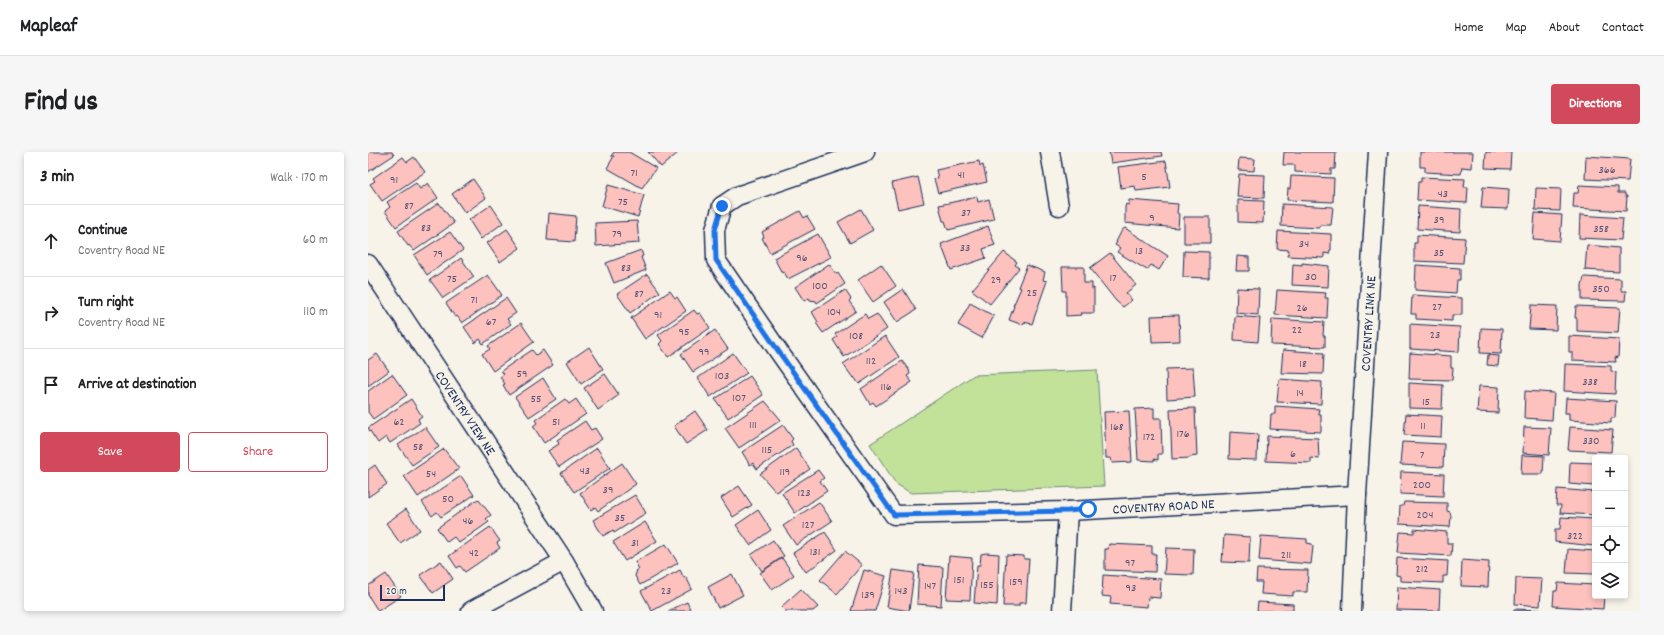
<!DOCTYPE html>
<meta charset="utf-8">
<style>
:root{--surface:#fff;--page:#f6f6f6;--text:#202124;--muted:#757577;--line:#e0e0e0;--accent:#d1495b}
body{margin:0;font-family:Dekko,sans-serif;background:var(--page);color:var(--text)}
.controls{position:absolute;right:12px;bottom:12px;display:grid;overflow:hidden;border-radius:4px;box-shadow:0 2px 6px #0003}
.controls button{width:36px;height:36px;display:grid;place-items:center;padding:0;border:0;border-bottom:1px solid var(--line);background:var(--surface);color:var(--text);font:20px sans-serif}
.scale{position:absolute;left:12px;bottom:10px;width:65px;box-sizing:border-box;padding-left:4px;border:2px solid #1b2f5e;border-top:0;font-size:11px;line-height:14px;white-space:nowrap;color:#1b2f5e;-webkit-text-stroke:3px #f7f3e8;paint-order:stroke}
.stop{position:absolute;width:12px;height:12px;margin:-9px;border:3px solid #1a73e8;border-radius:50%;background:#fff}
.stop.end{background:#1a73e8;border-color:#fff;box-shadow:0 1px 4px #0008}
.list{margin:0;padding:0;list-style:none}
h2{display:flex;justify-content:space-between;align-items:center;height:52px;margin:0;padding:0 16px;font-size:17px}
h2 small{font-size:13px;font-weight:400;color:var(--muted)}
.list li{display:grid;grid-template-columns:26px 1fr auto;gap:12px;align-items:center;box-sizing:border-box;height:72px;padding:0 16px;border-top:1px solid var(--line)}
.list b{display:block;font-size:15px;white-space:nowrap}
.list p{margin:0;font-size:13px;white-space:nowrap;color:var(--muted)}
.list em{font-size:13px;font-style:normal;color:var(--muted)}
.actions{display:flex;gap:8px;padding:12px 16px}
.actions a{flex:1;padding:9px 0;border:1px solid var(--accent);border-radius:4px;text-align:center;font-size:14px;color:var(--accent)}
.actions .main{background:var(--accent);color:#fff}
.icon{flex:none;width:22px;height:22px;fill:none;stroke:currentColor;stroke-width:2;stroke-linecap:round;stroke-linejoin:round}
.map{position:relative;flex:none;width:1272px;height:459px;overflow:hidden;border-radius:4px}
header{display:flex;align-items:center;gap:24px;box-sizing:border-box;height:56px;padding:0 20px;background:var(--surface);border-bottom:1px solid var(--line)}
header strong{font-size:19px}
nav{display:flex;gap:22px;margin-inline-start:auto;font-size:14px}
.intro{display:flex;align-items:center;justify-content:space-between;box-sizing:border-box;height:96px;padding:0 24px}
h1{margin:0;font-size:28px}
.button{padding:10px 18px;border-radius:4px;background:var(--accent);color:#fff;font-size:14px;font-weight:700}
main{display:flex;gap:24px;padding:0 24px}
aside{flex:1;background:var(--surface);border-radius:4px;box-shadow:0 2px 6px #0003}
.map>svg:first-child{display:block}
</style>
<header>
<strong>Mapleaf</strong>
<nav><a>Home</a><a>Map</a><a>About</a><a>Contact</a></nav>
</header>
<div class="intro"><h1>Find us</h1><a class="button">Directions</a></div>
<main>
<aside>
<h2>3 min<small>Walk · 170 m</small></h2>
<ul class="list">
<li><svg class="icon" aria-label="ahead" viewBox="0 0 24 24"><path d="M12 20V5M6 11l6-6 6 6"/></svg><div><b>Continue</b><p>Coventry Road NE</p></div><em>60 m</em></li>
<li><svg class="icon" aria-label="right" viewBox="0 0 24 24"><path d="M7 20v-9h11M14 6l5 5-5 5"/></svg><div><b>Turn right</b><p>Coventry Road NE</p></div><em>110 m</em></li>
<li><svg class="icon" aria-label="arrive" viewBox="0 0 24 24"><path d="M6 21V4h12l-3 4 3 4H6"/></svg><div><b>Arrive at destination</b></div></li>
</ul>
<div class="actions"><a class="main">Save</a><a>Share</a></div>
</aside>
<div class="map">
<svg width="1272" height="459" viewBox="0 0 1272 459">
<rect width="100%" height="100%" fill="#f7f3e8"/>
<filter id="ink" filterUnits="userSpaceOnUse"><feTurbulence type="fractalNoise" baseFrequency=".025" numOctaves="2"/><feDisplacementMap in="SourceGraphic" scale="8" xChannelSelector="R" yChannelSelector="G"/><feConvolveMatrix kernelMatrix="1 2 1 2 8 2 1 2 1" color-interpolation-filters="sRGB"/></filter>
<g filter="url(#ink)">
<path fill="#c2e199" stroke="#6e887c" d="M729,218L736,334L543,341L528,332L502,292L606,223Z"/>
<path fill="#fdc1be" stroke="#1b2f5e" d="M0,0H24L26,3L0,20Z
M246,0H261L288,16L274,36L239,16L246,4H243Z
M280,0H311L293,15Z
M741,0H793L794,4L743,11Z
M916,0H968L967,17H963V22L927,20V13H915Z
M1052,0H1105L1104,16L1094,15L1093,22L1057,20V15H1052Z
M1118,0H1143L1142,17L1117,16Z
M1218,4L1262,7L1260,29L1217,27Z
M35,5L39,10L46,5L57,20L14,49L2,32L7,29L5,26Z
M871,6L887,7L886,19L870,18Z
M611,9L612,14L615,13L619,30L570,41L566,27L570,26L568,18Z
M798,9L802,35L768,39L767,34L753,36L750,15Z
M871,22L897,23L896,46L869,45Z
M923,24L966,26L965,50L919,48L920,36L922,37Z
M550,25L556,51L530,57L524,31Z
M1053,25L1097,27L1096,35H1100L1099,51L1049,48L1050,30H1053Z
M105,27L118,46L97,61L84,42Z
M48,31L52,37L60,31L70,46L28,75L17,59L22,55L19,50Z
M240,33L276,43L270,65L234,54Z
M1211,33L1250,35V41H1257V44H1259L1258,59L1205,56L1206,41H1210Z
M1115,35L1141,37L1140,57L1113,56Z
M1168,36L1193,37L1192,59L1167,58Z
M609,45L610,50L621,47L626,67L580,78L577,69H575L571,53Z
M761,48L810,52L809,61L811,62L810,76L757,71V55L758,52L761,53Z
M870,48L896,49L895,71L870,70Z
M71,51L86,71L46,99L41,93L40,94L30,79Z
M914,52L965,55L963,73H952L951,76L913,74Z
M123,53L135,71L113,87L101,68Z
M1050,54L1093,57L1092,80L1049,77Z
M493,57L505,78L482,91L470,70Z
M432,59L436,66L439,64L447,77L402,101L394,86L396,85L394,80Z
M181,61L208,64L206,90L179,88Z
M1167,61L1194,63L1192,89L1165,87Z
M1212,63L1255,66L1253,88L1211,86Z
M816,65H842V91H816Z
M269,69L271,91L228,94L227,71Z
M620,74L627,93L615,97L618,106L583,118L573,92Z
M757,76L800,104L791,118L783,113L779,118L749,100L752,96L747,93L749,90H748L754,78Z
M139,77L152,96L132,110L119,91Z
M910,79L963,82V98H962L961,102L956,101V106L920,104L921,98L909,97Z
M82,80L95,98L59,123L46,103Z
M450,82L463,105L420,127L416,120L414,121L406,106Z
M1049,83L1097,86L1095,111L1046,109V91H1049Z
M1219,93L1251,96V120L1217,118Z
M273,98L275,104L273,105L278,118L246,131L238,111Z
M816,99L841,100V126L815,125Z
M636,100L649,110L647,113L651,116L622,152L604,138Z
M742,101L768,133L758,141L764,148L755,155L748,149L722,116Z
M869,104L881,105V119H868Z
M93,106L106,125L75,146L62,128Z
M934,111L961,114L960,135L924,133L925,112L934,113Z
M461,112L468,122L470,121L477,132L449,151L448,149L442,148L441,146L436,149L427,135Z
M513,112L528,134L505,150L490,128Z
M659,113L677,120L675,128L679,129L664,172L656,170L655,173L641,168L646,154H645L653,136L650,135Z
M1048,113L1092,116V128H1089L1088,141L1047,138Z
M694,115H716V131H724V137L726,136V161H713L714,163L698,164V139H695Z
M279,122L292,140L262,161L249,142Z
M120,123L134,143L94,171L89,164L87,165L78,151Z
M1216,125L1253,127V139H1258L1257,149L1214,148V133Z
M869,136L891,137L890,163L868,161Z
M535,137L548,158L529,170L516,150Z
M477,138L483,147L481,149L488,159L455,181L448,171L450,170L444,160Z
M909,138L958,141L957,146H960L959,166L907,163Z
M302,139L307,146L309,145L318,159L277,187L263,166Z
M1044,143L1094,146V163H1084V169L1048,167V162H1043Z
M138,146L148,161L139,167L143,172L115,192L112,187L107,191L96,175Z
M602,151L626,164L614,186L590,173Z
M1163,153L1189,154L1188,178L1161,177Z
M1208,154L1252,156L1250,181L1209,179V166H1207Z
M326,158L329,162L332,161L342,176L300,205L291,192L294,189L290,183Z
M497,162L500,167L509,162L519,177L476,205L465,188L469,185L467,182Z
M811,163L812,189L784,190L783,164Z
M867,164L892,166L890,190L866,188Z
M904,167L956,170L955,184H957V195L903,193Z
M153,171L166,190L125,219L114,202L122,197L120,194Z
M1042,172L1092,175L1091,200L1042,197Z
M1113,176L1134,177L1133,202L1112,201Z
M347,178L360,197L325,220L313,202Z
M517,184L531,205L491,232L486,225L485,226L475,212Z
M1201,184L1251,187L1250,206L1247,205L1248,210L1204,208V200H1201Z
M221,195L235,217L213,232L199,210Z
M164,198L168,203L175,198L185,213L141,243L135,233L137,232L132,225L136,222L133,219Z
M915,198L956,201L955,222L913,221Z
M365,201L379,221L342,245L330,226Z
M1042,201L1083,204V216H1085L1084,228L1041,227Z
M9,202L21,219L0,234V208Z
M1120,203L1131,204L1130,214L1119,213Z
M534,209L541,218L542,222L539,224L544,230L508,254L505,250L502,252L493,237Z
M1197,212L1243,214V219L1248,220L1247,242L1196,239Z
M825,216L827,245L799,247L798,217Z
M24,222L39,243L5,267L0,260V239Z
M237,222L251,243L230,258L216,236Z
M382,224L395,243L360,266L347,247Z
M175,226L188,247L161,265L147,245Z
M911,227L954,230L953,252L909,250Z
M1041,231L1075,233L1074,257L1041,256Z
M1111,234L1131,235L1130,261L1109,260Z
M1157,239L1186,241L1184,268L1156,266Z
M1198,246L1248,249L1247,266H1243V271L1201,268V261H1197Z
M43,247L54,264L50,267L52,271L22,291L18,285L10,291L0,276Z
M197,247L201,252L208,247L218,262L176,291L165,274L169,271L167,268Z
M397,249L413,268L371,296L357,276Z
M907,254L951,257L950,262H953V280L902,277L903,262H907Z
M786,256V266H793L794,302H790V308L786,307V309L770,308L767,257Z
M827,256L829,304L822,305V306L804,307L802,257Z
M327,259L340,278L318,292L306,274Z
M761,259L764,310L744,311L743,306H738L736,260Z
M1038,262L1074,264L1073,285L1036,283Z
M217,269L223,278L227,276L234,287L191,315L180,299L191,292L189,288Z
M415,273L425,287L423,289L425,293L389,317L385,311L382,313L374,300Z
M57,275L71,295L44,313L30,293Z
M1156,275L1183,276L1181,303L1155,301Z
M1202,275L1245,278L1243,300L1200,298Z
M862,280L890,282L889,308L861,307Z
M899,284L950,286L951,307L943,306V311L898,309Z
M1034,290L1076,292L1075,315L1032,313Z
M229,296L242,316L206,340L193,321Z
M428,296L442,317L408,340L392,322Z
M76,297L91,317L50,345L36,324Z
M1154,303L1176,304L1175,322H1153Z
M1202,310L1227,311V334L1201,332Z
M254,311L268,332L230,359L227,355L223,358L212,341Z
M7,313L19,332L0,345V318Z
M450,318L456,326L452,329L459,339L427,361L414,341Z
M1033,320L1076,322L1075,344L1032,342Z
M93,324L106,343L73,365L69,360L64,364L54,350Z
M371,334L384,353L365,365L353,346Z
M1189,337L1227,340V363L1192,361L1193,353H1188Z
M267,343L278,361L246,381L245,378L235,384L225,368Z
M110,347L123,363L118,367L121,370L91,391L86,385L79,390L69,376Z
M451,350L464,369L428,393L415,374Z
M1036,350L1079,351V359L1082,360L1083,364L1082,375L1031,372L1032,354H1035Z
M38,357L52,378L32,391L18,371Z
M390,358L403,378L382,393L368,373Z
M1193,365L1227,367V394L1187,390V377H1192Z
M277,370L289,389L257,409L245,390Z
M122,375L132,389L129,391L132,396L97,420L92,414L89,416L81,404Z
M1046,377L1079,380V391H1084L1083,404L1030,401L1032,380L1046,381Z
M457,380L469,398L438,420L425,401Z
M856,383L882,385L881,411L854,410Z
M893,384L939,387V391L944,392L945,395L943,412L891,408Z
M405,388L416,404L394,419L383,403Z
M298,392L310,411L272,433L267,424L269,418L271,417L267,410Z
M741,392L784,394V402H788L787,420L737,418V397H740Z
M798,396L826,397L825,423L796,422Z
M1200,397L1227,399V422L1198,421Z
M477,399L494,413L469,442L452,428Z
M618,401L631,402L629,453L606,451L609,413H612L613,402Z
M638,403L656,404V407H661L658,451H651V454H635Z
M581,404L604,406L602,448L578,447Z
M414,406L426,423L404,438L392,421Z
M1029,406L1080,409L1079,424H1075V431L1032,429V424L1028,423Z
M1094,408L1121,410L1120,435L1093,434Z
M73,409L85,427L65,441L52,423Z
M551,413L575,415L573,454L549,452Z
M889,417L940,418L939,440H925V444L893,442L894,430H888Z
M312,418L316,426L318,425L324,437L284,459L273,439Z
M496,418L518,424L507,459H483Z
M525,418L546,421L541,459L519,455Z
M18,422L33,444L10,459L0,443V434Z
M364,422L375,443L350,456L340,435Z
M735,423L793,427L792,446L780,445L779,455L742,452L743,445L734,444Z
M1148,426L1174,427L1172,454L1147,452Z
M1190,431L1227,433V444H1236L1235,457L1185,454L1186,439H1189Z
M1029,435L1072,438L1071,459L1028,458Z
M433,437L450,455L445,459H417L413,455Z
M319,450L323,459H300Z
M890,450L925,452V459H889Z
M1146,457L1173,458V459H1146Z"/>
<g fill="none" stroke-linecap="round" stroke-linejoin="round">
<g stroke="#1b2f5e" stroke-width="21">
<g id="street">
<path id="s1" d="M497,0L369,44L354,54L347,78L348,108L411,200L526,363L700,359L989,343"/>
<path d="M682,0L691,54"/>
<path id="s2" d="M0,112L196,409L225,459"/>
<path d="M103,459L196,409"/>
<path d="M694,459L700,359"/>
<path id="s3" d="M984,459L989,343L1010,0"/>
</g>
</g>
<use href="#street" stroke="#f7f3e8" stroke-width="18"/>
</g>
</g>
<g fill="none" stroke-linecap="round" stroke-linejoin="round" filter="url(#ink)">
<path stroke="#1a73e8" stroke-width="5" d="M354,54L347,78L348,108L411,200L526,363L700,359L720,357"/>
</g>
<g text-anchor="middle" stroke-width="3" stroke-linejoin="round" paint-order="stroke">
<g font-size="12" fill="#545476">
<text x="1239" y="21">366</text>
<text x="266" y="24">71</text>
<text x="593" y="26">41</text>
<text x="776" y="28">5</text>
<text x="26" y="31">91</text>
<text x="1075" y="45">43</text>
<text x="255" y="53">75</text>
<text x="41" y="57">87</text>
<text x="598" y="64">37</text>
<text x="784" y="69">9</text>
<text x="1071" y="71">39</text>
<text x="58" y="79">83</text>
<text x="1233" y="80">358</text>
<text x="249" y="85">79</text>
<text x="936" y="95">34</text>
<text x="597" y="99">33</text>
<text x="771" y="102">13</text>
<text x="1071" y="104">35</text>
<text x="70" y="105">79</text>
<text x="434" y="109">96</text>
<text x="258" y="119">83</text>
<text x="943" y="128">30</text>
<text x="745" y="129">17</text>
<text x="84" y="130">75</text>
<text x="628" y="131">29</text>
<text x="452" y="137">100</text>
<text x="1233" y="140">350</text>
<text x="664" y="144">25</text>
<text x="271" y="145">87</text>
<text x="106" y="151">71</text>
<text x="1069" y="158">27</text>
<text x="934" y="159">26</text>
<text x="466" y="163">104</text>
<text x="290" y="166">91</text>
<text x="123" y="173">67</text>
<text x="929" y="181">22</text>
<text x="316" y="183">95</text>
<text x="1067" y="186">23</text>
<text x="488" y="187">108</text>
<text x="336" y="203">99</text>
<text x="503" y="212">112</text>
<text x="935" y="215">18</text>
<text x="154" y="225">59</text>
<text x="354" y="227">103</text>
<text x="1222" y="233">338</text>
<text x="518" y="238">116</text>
<text x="932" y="244">14</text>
<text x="371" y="249">107</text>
<text x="168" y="250">55</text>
<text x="1058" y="253">15</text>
<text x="31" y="273">62</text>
<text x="188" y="273">51</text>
<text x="385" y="276">111</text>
<text x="1055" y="277">11</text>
<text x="749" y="278">168</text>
<text x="815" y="285">176</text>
<text x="781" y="288">172</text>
<text x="1223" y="292">330</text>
<text x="50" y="298">58</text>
<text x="399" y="301">115</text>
<text x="925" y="305">6</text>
<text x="1054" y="306">7</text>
<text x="217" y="322">43</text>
<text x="417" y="323">119</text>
<text x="63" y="325">54</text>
<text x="1054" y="336">200</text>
<text x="240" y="341">39</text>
<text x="436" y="344">123</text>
<text x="80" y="350">50</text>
<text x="1057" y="366">204</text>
<text x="252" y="369">35</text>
<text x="100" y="372">46</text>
<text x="440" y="376">127</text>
<text x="1207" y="387">322</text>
<text x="267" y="394">31</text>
<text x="447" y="403">131</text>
<text x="106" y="404">42</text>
<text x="918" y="406">211</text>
<text x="762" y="414">97</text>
<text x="1054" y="420">212</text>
<text x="591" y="431">151</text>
<text x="648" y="433">159</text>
<text x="619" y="436">155</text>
<text x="562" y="437">147</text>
<text x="763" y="439">93</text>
<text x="298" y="442">23</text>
<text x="533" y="442">143</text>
<text x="500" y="446">139</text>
</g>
<g font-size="14" fill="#1b2f5e" stroke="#f7f3e8">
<text dy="5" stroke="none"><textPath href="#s3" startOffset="288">COVENTRY LINK NE</textPath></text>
<text dy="5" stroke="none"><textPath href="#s2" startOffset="178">COVENTRY VIEW NE</textPath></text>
<text dy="5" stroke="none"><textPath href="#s1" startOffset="789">COVENTRY ROAD NE</textPath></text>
</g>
</g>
</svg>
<div class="controls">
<button>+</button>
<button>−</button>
<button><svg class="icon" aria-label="locate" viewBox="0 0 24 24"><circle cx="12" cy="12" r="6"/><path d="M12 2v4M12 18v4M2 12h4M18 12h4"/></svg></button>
<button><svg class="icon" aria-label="layers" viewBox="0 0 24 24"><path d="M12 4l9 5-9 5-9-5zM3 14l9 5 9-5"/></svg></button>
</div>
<div class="scale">20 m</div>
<div class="stop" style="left:720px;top:357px"></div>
<div class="stop end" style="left:354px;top:54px"></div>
</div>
</main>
